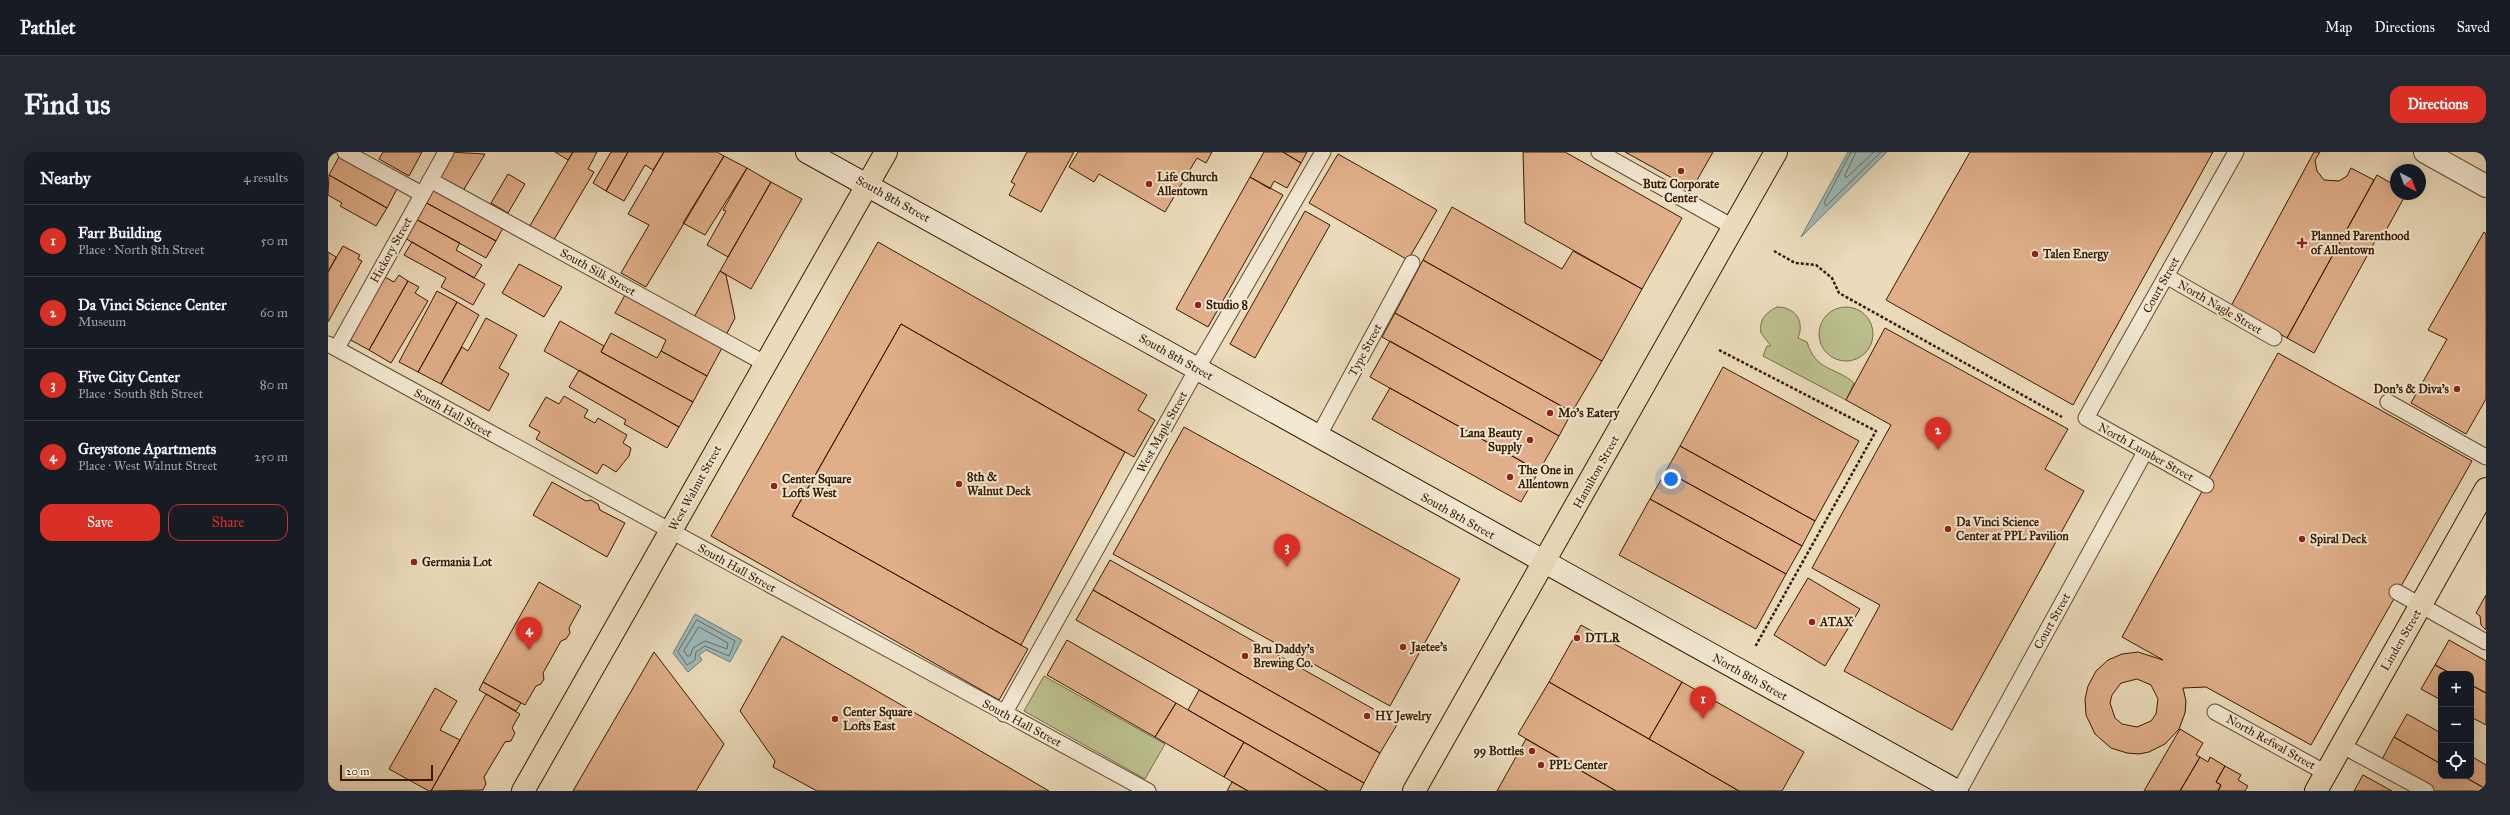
<!DOCTYPE html>
<meta charset="utf-8">
<style>
:root{--surface:#171b24;--page:#242831;--text:#f1f3f6;--muted:#9ea1a6;--line:#363941;--accent:#d93025}
body{margin:0;font-family:"IM FELL Great Primer",serif;background:var(--page);color:var(--text)}
.controls{position:absolute;right:12px;bottom:12px;display:grid;overflow:hidden;border-radius:8px;box-shadow:0 4px 16px #0002}
.controls button{width:36px;height:36px;display:grid;place-items:center;padding:0;border:0;border-bottom:1px solid var(--line);background:var(--surface);color:var(--text);font:20px sans-serif}
.compass{position:absolute;left:2062px;top:12px;width:36px;height:36px;border-radius:50%;background:var(--surface);box-shadow:0 4px 16px #0002;rotate:139deg}
.scale{position:absolute;left:12px;bottom:10px;width:93px;box-sizing:border-box;padding-left:4px;border:2px solid #371b00;border-top:0;font-size:11px;line-height:14px;white-space:nowrap;color:#371b00;-webkit-text-stroke:3px #f2e8d3;paint-order:stroke}
.you{position:absolute;left:1343px;top:327px;width:14px;height:14px;margin:-10px;border:3px solid #fff;border-radius:50%;background:#1a73e8;box-shadow:0 0 0 6px #1a73e833}
.badge{display:grid;place-items:center;width:26px;height:26px;border-radius:50%;background:var(--accent);color:#fff;font-size:13px;font-weight:700}
.pin{position:absolute;translate:-50% -33px;filter:drop-shadow(0 1px 2px #0008)}
.pin::after{content:'';position:absolute;top:21px;width:14px;height:12px;background:inherit;clip-path:polygon(0 0,100% 0,50% 100%)}
.list{margin:0;padding:0;list-style:none}
h2{display:flex;justify-content:space-between;align-items:center;height:52px;margin:0;padding:0 16px;font-size:17px}
h2 small{font-size:13px;font-weight:400;color:var(--muted)}
.list li{display:grid;grid-template-columns:26px 1fr auto;gap:12px;align-items:center;box-sizing:border-box;height:72px;padding:0 16px;border-top:1px solid var(--line)}
.list b{display:block;font-size:15px;white-space:nowrap}
.list p{margin:0;font-size:13px;white-space:nowrap;color:var(--muted)}
.list em{font-size:13px;font-style:normal;color:var(--muted)}
.actions{display:flex;gap:8px;padding:12px 16px}
.actions a{flex:1;padding:9px 0;border:1px solid var(--accent);border-radius:12px;text-align:center;font-size:14px;color:var(--accent)}
.actions .main{background:var(--accent);color:#fff}
.icon{flex:none;width:22px;height:22px;fill:none;stroke:currentColor;stroke-width:2;stroke-linecap:round;stroke-linejoin:round}
.map{position:relative;flex:none;width:2158px;height:639px;overflow:hidden;border-radius:12px}
header{display:flex;align-items:center;gap:24px;box-sizing:border-box;height:56px;padding:0 20px;background:var(--surface);border-bottom:1px solid var(--line)}
header strong{font-size:19px}
nav{display:flex;gap:22px;margin-inline-start:auto;font-size:14px}
.intro{display:flex;align-items:center;justify-content:space-between;box-sizing:border-box;height:96px;padding:0 24px}
h1{margin:0;font-size:28px}
.button{padding:10px 18px;border-radius:12px;background:var(--accent);color:#fff;font-size:14px;font-weight:700}
main{display:flex;gap:24px;padding:0 24px}
aside{flex:1;background:var(--surface);border-radius:12px;box-shadow:0 4px 16px #0002}
.map>svg:first-child{display:block}
</style>
<header>
<strong>Pathlet</strong>
<nav><a>Map</a><a>Directions</a><a>Saved</a></nav>
</header>
<div class="intro"><h1>Find us</h1><a class="button">Directions</a></div>
<main>
<aside>
<h2>Nearby<small>4 results</small></h2>
<ul class="list">
<li><span class="badge">1</span><div><b>Farr Building</b><p>Place · North 8th Street</p></div><em>50 m</em></li>
<li><span class="badge">2</span><div><b>Da Vinci Science Center</b><p>Museum</p></div><em>60 m</em></li>
<li><span class="badge">3</span><div><b>Five City Center</b><p>Place · South 8th Street</p></div><em>80 m</em></li>
<li><span class="badge">4</span><div><b>Greystone Apartments</b><p>Place · West Walnut Street</p></div><em>250 m</em></li>
</ul>
<div class="actions"><a class="main">Save</a><a>Share</a></div>
</aside>
<div class="map">
<svg width="2158" height="639" viewBox="0 0 2158 639">
<rect width="100%" height="100%" fill="#ebdbbb"/>
<filter id="stains"><feTurbulence type="fractalNoise" baseFrequency=".005" numOctaves="4"/><feColorMatrix values="0 0 0 0 .2 0 0 0 0 .09 0 0 0 0 .02 0 0 0 .5 -.17"/></filter>
<radialGradient id="worn" r=".72"><stop offset=".6" stop-color="#630" stop-opacity="0"/><stop offset="1" stop-color="#630" stop-opacity=".3"/></radialGradient>
<path fill="#bbbf8e" stroke="#796d47" d="M1491 182a27 27 0 1 1 54 0a27 27 0 1 1-54 0Z
M1449,155C1467,155 1477,169 1470,186L1479,190C1488,220 1507,214 1526,231L1518,248L1435,204L1439,194H1443L1433,181C1431,168 1437,161 1449,155Z
M716,524L837,592L817,627L696,559Z"/>
<path fill="#9cb9ba" stroke="#747a70" d="M1520,0H1559L1473,85Z
M367,462L414,488L402,510L378,498L371,503L374,508L360,520L345,501Z"/>
<g fill="none" stroke-linecap="round" stroke-linejoin="round">
<path stroke="#6a6a5d" stroke-width="1" d="M1523,0L1496,51L1498,54L1553,0
M1528,0L1517,23L1518,26L1546,0
M369,468L407,489L401,504L377,494L368,500L367,508L359,513L350,500Z
M371,475L400,491L399,497L377,489L365,496L362,504H359L356,499Z"/>
</g>
<path fill="#e0af8a" stroke="#371b00" fill-rule="evenodd" d="M55,0H94L81,24L51,7Z
M122,0L157,2L135,39L109,24Z
M227,0H245L240,8Z
M245,0H269L260,17L266,20L224,91L200,77Z
M283,0H300L278,39L265,31Z
M300,0H336L325,18L317,13L296,49L278,39Z
M336,0H389L396,4L318,135L293,121L321,73L300,62Z
M699,0H746L713,60L681,43L687,32L683,30Z
M750,0H884L878,11L869,6L837,60L771,22L766,30L741,15Z
M936,0H955L973,11L959,36L946,29L942,37L922,25Z
M955,0H979L973,11Z
M1195,0H1237L1354,66L1314,137L1197,71Z
M1297,0H1385L1364,37Z
M1642,0H1885L1745,253L1558,148Z
M1986,0H1992L1987,8L1989,19L1996,28L2011,29L2019,24L2023,16L2046,28L1959,186L1903,154Z
M1010,2L1109,58L1080,108L981,51Z
M12,3L70,35L59,56L1,23Z
M396,4L419,16L377,83L355,71Z
M419,16L443,30L400,105L379,93L398,59L395,58Z
M180,22L197,32L180,61L163,51Z
M1,23L59,56L48,74L12,54L14,51L0,43Z
M2049,23L2068,34V42H2078L2055,84L2051,82L1986,201L1959,186Z
M922,25L955,43L880,175L848,157Z
M443,30L474,47L423,137L392,119Z
M103,37L175,76L168,89L95,49Z
M95,49L168,89L158,106L86,66Z
M1124,55L1234,117L1245,99L1314,137L1274,209L1095,108Z
M977,59L1002,73L927,206L902,192Z
M86,66L132,91L128,98L154,113L146,126L75,85Z
M2156,80L2158,82V247L2138,282L2083,251L2119,187L2100,178Z
M84,90L157,132L145,153L113,135L118,126L76,103Z
M550,90L819,243L810,258L827,268L806,305L573,172L464,364L700,497L671,548L383,384Z
M15,94L32,103L30,107L34,109L0,170V120Z
M0,100L8,105L0,120Z
M1095,108L1274,209L1244,260L1067,161Z
M191,112L234,135L216,165L174,141Z
M392,119L398,123L407,166L397,185L365,167Z
M71,123L80,129L41,198L19,186L55,124L66,130Z
M80,129L91,135L87,141L100,149L63,211L41,198Z
M109,139L129,150L90,220L71,210Z
M297,143L394,196L379,224L333,199L338,188L287,161Z
M129,150L151,163L113,232L90,220Z
M1067,161L1244,260L1231,284L1054,185Z
M158,166L189,183L171,216L181,222L161,259L113,232L134,195L140,199Z
M232,169L276,194L273,200L365,250L351,275L216,199Z
M573,172L797,300L693,493L464,364Z
M1557,176L1740,277L1717,317L1756,339L1624,578L1516,519L1552,453L1484,416L1563,273L1518,248Z
M283,181L329,206L333,199L379,224L365,250L273,200Z
M1062,189L1231,284L1211,319L1042,225Z
M1950,201L2144,309L1983,593L1878,535L1855,536L1858,549L1857,561L1851,577L1837,592L1821,600L1811,602L1799,601L1783,596L1767,582L1758,563L1757,547L1760,534L1768,519L1780,508L1794,502L1810,500L1835,508L1794,485ZM1809,527L1823,533L1830,547L1828,562L1823,569L1809,575L1794,572L1787,566L1782,551L1784,543L1793,531Z
M1395,215L1531,289L1487,369L1352,294Z
M251,218L351,275L339,296L296,272L298,268L241,235Z
M1062,236L1211,319L1193,350L1044,267Z
M236,244L260,258L256,265L267,271L270,266L299,283L295,291L303,296L301,304L288,320L275,312L269,322L208,287L212,280L201,274L218,245L231,252Z
M856,275L1132,427L1062,554L785,402Z
M1352,294L1487,369L1474,394L1338,319Z
M1338,319L1474,394L1458,422L1322,347Z
M224,330L258,349L263,348L270,352L272,358L297,371L279,405L205,363Z
M1322,347L1458,422L1428,477L1291,403Z
M782,408L1070,571L1052,601L765,438Z
M1480,426L1532,457L1497,514L1446,483Z
M211,430L253,454L241,476L242,481L238,487L233,489L215,521L216,527L213,532L208,534L197,553L155,530Z
M765,438L1052,601L1036,631L748,468Z
M2158,443V478L2153,473L2152,464L2148,461Z
M1253,473L1354,530L1321,587L1221,530Z
M454,484L627,584L721,639H489L445,615L447,609L412,559Z
M739,488L848,551L827,585L719,523Z
M2121,488L2158,509V541L2143,533V522H2124L2107,513Z
M326,500L396,592L368,639H245Z
M2107,513L2124,522H2113V548L2093,537Z
M155,530L193,551L188,559L151,538Z
M1221,530L1321,587L1411,639H1288L1190,582Z
M1354,530L1476,600L1454,639H1411L1321,587Z
M2143,533L2158,541V573L2143,565Z
M107,536L129,549L112,578L132,588L103,639H101L61,617Z
M871,538L1036,631L1032,639H1000L860,558Z
M158,542L192,562L184,576L187,581L183,589L177,590L156,625L158,632L155,638L103,639Z
M848,551L916,590L896,625L827,585Z
M2079,562L2113,581V612L2066,585Z
M1852,577L1875,591L1868,603L1872,605L1852,639H1816Z
M2066,585L2113,612V624H2135L2158,637L2157,639H2103L2052,611Z
M1198,587L1288,639H1169Z
M916,590L1000,639H920L896,625Z
M2143,604L2158,613V637L2135,624H2143Z
M1872,605L1880,610L1882,605L1897,614L1888,630L1893,633L1890,639H1852Z
M1897,614L1913,623L1910,628L1920,634L1917,639H1890L1893,633L1888,630Z
M2035,623L2064,639H2026Z
M904,630L920,639H899Z"/>
<g fill="none" stroke-linecap="round" stroke-linejoin="round">
<g stroke="#644b2f" stroke-width="17">
<path id="service" d="M17,0L94,42
M1271,0L1405,75
M102,28L438,212
M1838,124L1946,186
M0,192L820,639
M9,196L118,0
M2060,250L2158,305
M990,285L1084,111
M1878,333L1758,266L1908,0
M2069,440L2158,490
M1887,560L1998,621
M676,562L869,217L995,0
M2013,593L2098,639
M1631,639L1817,300"/>
</g>
<g stroke="#644b2f" stroke-width="24">
<path id="minor" d="M2097,0L2158,34"/>
</g>
<g stroke="#371b00" stroke-width="24">
<path id="secondary" d="M479,0L1629,639"/>
</g>
<g stroke="#371b00" stroke-width="24">
<path id="primary" d="M195,639L558,0
M1086,639L1448,0
M1988,639L2158,337"/>
</g>
<path stroke="#371b00" stroke-width="2.5" stroke-dasharray="3 2" stroke-linecap="butt" d="M1446,99L1467,111L1488,113L1504,126L1511,141L1734,265
M1391,198L1548,279L1427,495"/>
<use href="#service" stroke="#f2e8d3" stroke-width="15"/>
<use href="#minor" stroke="#f2e8d3" stroke-width="22"/>
<use href="#secondary" stroke="#f2e8d3" stroke-width="22"/>
<use href="#primary" stroke="#ebdbbb" stroke-width="22"/>
</g>
<g fill="#8f2418" stroke="#f2e8d3" stroke-width="1.5">
<circle cx="1353" cy="19" r="4"/>
<circle cx="821" cy="32" r="4"/>
<path d="M1972 85h4v4h4v4h-4v4h-4v-4h-4v-4h4z"/>
<circle cx="1707" cy="102" r="4"/>
<circle cx="870" cy="153" r="4"/>
<circle cx="2129" cy="237" r="4"/>
<circle cx="1222" cy="261" r="4"/>
<circle cx="1202" cy="288" r="4"/>
<circle cx="1182" cy="325" r="4"/>
<circle cx="631" cy="332" r="4"/>
<circle cx="446" cy="334" r="4"/>
<circle cx="1620" cy="377" r="4"/>
<circle cx="1974" cy="387" r="4"/>
<circle cx="86" cy="410" r="4"/>
<circle cx="1484" cy="470" r="4"/>
<circle cx="1249" cy="486" r="4"/>
<circle cx="1075" cy="495" r="4"/>
<circle cx="917" cy="504" r="4"/>
<circle cx="1039" cy="564" r="4"/>
<circle cx="507" cy="567" r="4"/>
<circle cx="1204" cy="599" r="4"/>
<circle cx="1213" cy="613" r="4"/>
</g>
<g text-anchor="middle" stroke-width="4" stroke-linejoin="round" paint-order="stroke">
<g font-size="12" font-weight="bold" fill="#371b00" stroke="#f2e8d3" text-anchor="start">
<text x="829" y="29">Life Church<tspan x="829" dy="14">Allentown</tspan></text>
<text x="1353" y="36" text-anchor="middle">Butz Corporate<tspan x="1353" dy="14">Center</tspan></text>
<text x="1983" y="88">Planned Parenthood<tspan x="1983" dy="14">of Allentown</tspan></text>
<text x="1715" y="106">Talen Energy</text>
<text x="878" y="157">Studio 8</text>
<text x="2121" y="241" text-anchor="end">Don's &amp; Diva's</text>
<text x="1230" y="265">Mo's Eatery</text>
<text x="1194" y="285" text-anchor="end">Lana Beauty<tspan x="1194" dy="14">Supply</tspan></text>
<text x="1190" y="322">The One in<tspan x="1190" dy="14">Allentown</tspan></text>
<text x="639" y="329">8th &amp;<tspan x="639" dy="14">Walnut Deck</tspan></text>
<text x="454" y="331">Center Square<tspan x="454" dy="14">Lofts West</tspan></text>
<text x="1628" y="374">Da Vinci Science<tspan x="1628" dy="14">Center at PPL Pavilion</tspan></text>
<text x="1982" y="391">Spiral Deck</text>
<text x="94" y="414">Germania Lot</text>
<text x="1492" y="474">ATAX</text>
<text x="1257" y="490">DTLR</text>
<text x="1083" y="499">Jaetee's</text>
<text x="925" y="501">Bru Daddy's<tspan x="925" dy="14">Brewing Co.</tspan></text>
<text x="515" y="564">Center Square<tspan x="515" dy="14">Lofts East</tspan></text>
<text x="1047" y="568">HY Jewelry</text>
<text x="1196" y="603" text-anchor="end">99 Bottles</text>
<text x="1221" y="617">PPL Center</text>
</g>
<g font-size="12" fill="#371b00" stroke="#f2e8d3">
<text transform="translate(565 47) rotate(29)" y="4">South 8th Street</text>
<text transform="translate(63 98) rotate(-61)" y="4">Hickory Street</text>
<text transform="translate(270 120) rotate(29)" y="4">South Silk Street</text>
<text transform="translate(1833 133) rotate(-61)" y="4">Court Street</text>
<text transform="translate(1892 155) rotate(30)" y="4">North Nagle Street</text>
<text transform="translate(1037 198) rotate(-62)" y="4">Type Street</text>
<text transform="translate(848 205) rotate(29)" y="4">South 8th Street</text>
<text transform="translate(125 261) rotate(29)" y="4">South Hall Street</text>
<text transform="translate(834 280) rotate(-61)" y="4">West Maple Street</text>
<text transform="translate(1818 300) rotate(29)" y="4">North Lumber Street</text>
<text transform="translate(1268 320) rotate(-61)" y="4">Hamilton Street</text>
<text transform="translate(367 336) rotate(-61)" y="4">West Walnut Street</text>
<text transform="translate(1130 364) rotate(29)" y="4">South 8th Street</text>
<text transform="translate(409 416) rotate(29)" y="4">South Hall Street</text>
<text transform="translate(1724 469) rotate(-61)" y="4">Court Street</text>
<text transform="translate(2073 488) rotate(-60)" y="4">Linden Street</text>
<text transform="translate(1422 525) rotate(29)" y="4">North 8th Street</text>
<text transform="translate(694 571) rotate(28)" y="4">South Hall Street</text>
<text transform="translate(1943 590) rotate(29)" y="4">North Refwal Street</text>
</g>
</g>
<rect width="100%" height="100%" filter="url(#stains)"/>
<rect width="100%" height="100%" fill="url(#worn)"/>
</svg>
<div class="controls">
<button>+</button>
<button>−</button>
<button><svg class="icon" aria-label="locate" viewBox="0 0 24 24"><circle cx="12" cy="12" r="6"/><path d="M12 2v4M12 18v4M2 12h4M18 12h4"/></svg></button>
</div>
<svg class="compass" viewBox="-18 -18 36 36"><path d="M0-13l5 13h-10z" fill="#e53935"/><path d="M0 13l5-13h-10z" fill="#9ea1a6"/></svg>
<div class="scale">20 m</div>
<div class="you"></div>
<div class="pin badge" style="left:1375px;top:567px">1</div>
<div class="pin badge" style="left:1610px;top:298px">2</div>
<div class="pin badge" style="left:959px;top:415px">3</div>
<div class="pin badge" style="left:201px;top:498px">4</div>
</div>
</main>
